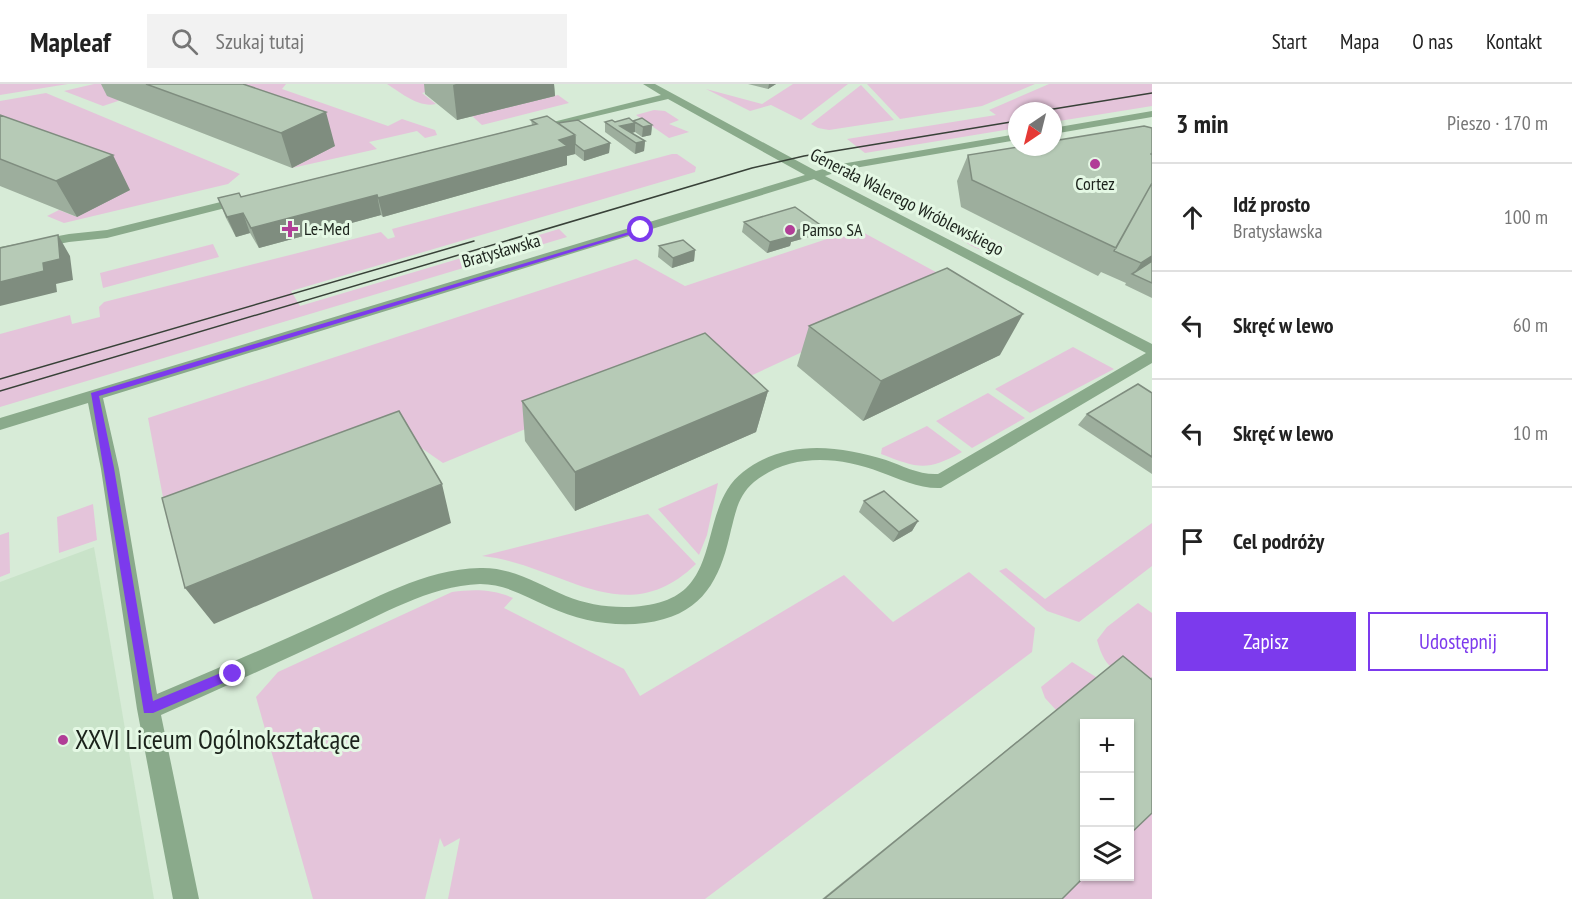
<!DOCTYPE html>
<html lang="pl">
<meta charset="utf-8">
<style>
:root{--surface:#fff;--page:#f2f2f2;--text:#222;--muted:#767676;--line:#e0e0e0;--accent:#7c3aed}
body{margin:0;font-family:"PT Sans Narrow",sans-serif;background:var(--page);color:var(--text)}
.controls{position:absolute;right:18px;bottom:18px;display:grid;overflow:hidden;border-radius:0px;box-shadow:0 2px 4px #0004}
.controls button{width:54px;height:54px;display:grid;place-items:center;padding:0;border:0;border-bottom:2px solid var(--line);background:var(--surface);color:var(--text);font:30px sans-serif}
.compass{position:absolute;left:1008px;top:18px;width:54px;height:54px;border-radius:50%;background:var(--surface);box-shadow:0 2px 4px #0004;rotate:215deg}
.stop{position:absolute;width:18px;height:18px;margin:-14px;border:4px solid #7c3aed;border-radius:50%;background:#fff}
.stop.end{background:#7c3aed;border-color:#fff;box-shadow:0 2px 6px #0008}
.list{margin:0;padding:0;list-style:none}
h2{display:flex;justify-content:space-between;align-items:center;height:78px;margin:0;padding:0 24px;font-size:26px}
h2 small{font-size:20px;font-weight:400;color:var(--muted)}
.list li{display:grid;grid-template-columns:39px 1fr auto;gap:18px;align-items:center;box-sizing:border-box;height:108px;padding:0 24px;border-top:2px solid var(--line)}
.list b{display:block;font-size:22px;white-space:nowrap}
.list p{margin:0;font-size:20px;white-space:nowrap;color:var(--muted)}
.list em{font-size:20px;font-style:normal;color:var(--muted)}
.actions{display:flex;gap:12px;padding:18px 24px}
.actions a{flex:1;padding:14px 0;border:2px solid var(--accent);border-radius:0px;text-align:center;font-size:21px;color:var(--accent)}
.actions .main{background:var(--accent);color:#fff}
.icon{flex:none;width:33px;height:33px;fill:none;stroke:currentColor;stroke-width:2;stroke-linecap:round;stroke-linejoin:round}
.map{position:relative;flex:none;width:1152px;height:815px;overflow:hidden}
header{display:flex;align-items:center;gap:36px;box-sizing:border-box;height:84px;padding:0 30px;background:var(--surface);border-bottom:2px solid var(--line)}
header strong{font-size:28px}
nav{display:flex;gap:33px;margin-inline-start:auto;font-size:21px}
.search{width:420px;height:54px;background:var(--page);display:flex;align-items:center;gap:15px;box-sizing:border-box;padding:0 21px;border-radius:0px;color:var(--muted);font-size:22px}
main{display:flex}
aside{flex:1;background:var(--surface)}
.map>svg:first-child{display:block}
</style>
<header>
<strong>Mapleaf</strong>
<div class="search"><svg class="icon" aria-label="search" viewBox="0 0 24 24"><circle cx="10" cy="10" r="6"/><path d="M15 15l6 6"/></svg>Szukaj tutaj</div>
<nav><a>Start</a><a>Mapa</a><a>O nas</a><a>Kontakt</a></nav>
</header>
<main>
<div class="map">
<svg width="1152" height="815" viewBox="0 0 1152 815">
<rect width="100%" height="100%" fill="#d7ebd7"/>
<path fill="#c9e3c9" d="M94,463L154,815H0V498Z"/>
<path fill="#e4c4da" d="M0,0H68L0,11Z
M94,0H140L118,17L103,22L64,7Z
M161,0H286L282,5L388,42L402,35L435,46L437,51L425,54L417,47L369,58L377,65L292,84L334,62Z
M387,0H459L422,9L436,20C419,24 401,9 387,0Z
M793,0H848L801,36L771,21L750,27L706,5L762,20Z
M867,0H1035L982,22L900,35Z
M1049,0H1152V22L1053,38V27H1017V44L865,69L847,55L996,31L989,26Z
M861,1L894,36L829,46L818,44L811,40Z
M46,9L240,90L228,100L64,139L47,132L59,126L77,133L0,58V17Z
M558,11L569,19L482,41L472,32Z
M654,26L665,27L679,36L669,40L689,48L669,54L636,31Z
M672,70H677L696,83L695,88L291,207L300,222L559,145L567,153L0,323V250L70,231L72,240L100,233L99,223L104,218L381,148L388,155L395,153L392,145Z
M961,140L1006,162C980,173 973,162 951,149L950,145Z
M857,145L954,198L733,300L697,274L443,379L407,354L169,445L148,334L636,175L685,202Z
M213,160L219,173L103,204L100,189Z
M1073,263L1114,285L1030,329L995,305Z
M988,309L1025,334L972,364L936,337Z
M927,342L962,368C926,388 918,384 881,370L882,364Z
M718,399L707,451L699,471L658,425Z
M93,420L97,456L59,469L57,433Z
M648,430L696,480C624,550 561,480 482,472Z
M1152,439V482L1079,538L1047,527L999,487L1006,484L1045,515Z
M9,448L10,489L0,493V451Z
M969,488L1035,544L1032,568L705,815H448L460,754L444,763L440,754L425,815H313L256,613L278,588L452,508C473,505 493,505 513,514L504,524L624,585L640,612L844,491L893,538Z
M1138,519L1152,529V593L1148,596C1118,589 1106,589 1097,556L1107,543Z
M1072,578L1096,593L1152,641L1130,640L1083,604L1056,626L1045,614L1041,603Z
M1152,706V815H1036L1084,792H1130V727Z"/>
<g fill="none" stroke-linecap="round" stroke-linejoin="round">
<path fill="#8aaa8b" fill-rule="evenodd" d="M643,0H655L816,87L841,80L1017,50V56L843,86L825,92L1152,260V279L941,404C920,405 899,395 880,388C838,372 790,369 754,398C738,412 736,427 731,446C722,487 708,523 664,535C626,546 585,539 549,523C526,513 506,500 480,500C428,502 382,531 335,552C277,579 219,605 161,631L199,815H173L137,625L101,385L88,319L0,346V334L805,91L668,15L534,47L529,44L661,11ZM814,95L1146,269L938,390C919,391 903,382 886,376C838,361 785,355 743,388C699,422 722,498 664,517C634,527 595,524 566,512C538,500 512,483 480,484C424,485 373,516 323,538C268,563 212,587 157,610L119,385L103,314Z
M1152,27V33L1053,50V44Z
M245,112L251,116L249,118L107,154L69,158L0,171V163L69,150L107,146Z"/>
<path stroke="#384138" stroke-width="1.5" d="M1041,27L1152,9
M0,295L474,157
M0,307L752,84L804,72L1017,37"/>
</g>
<path fill="#9dae9d" d="M101,0H243L335,62L292,84L107,12Z
M424,0H554L555,12L457,36L425,10Z
M748,0H776L768,5Z
M0,31L130,106L77,133L0,102Z
M531,36L558,39L610,59L609,69L584,77L575,70L567,72V81L383,133L381,131L259,164L250,149L236,153L226,134L218,114L241,113L532,41Z
M633,37L652,41L651,51L642,53L635,48L632,49L645,57L644,67L635,70L605,48V38Z
M968,71H1152V214L1125,201L1126,199L1101,188L1098,192L961,123L957,97Z
M744,138L816,151L791,158L790,162L767,169L742,148Z
M659,162L695,166L694,177L672,184L658,173Z
M809,242L1000,271L863,337L797,282Z
M768,307L756,348L575,427L525,357L522,317Z
M1152,309V390L1078,341L1087,330Z
M864,417L918,437L912,447L893,458L859,428Z
M1123,572L1150,595L1152,593V729L1062,815H822Z"/>
<path fill="#7f8d7f" d="M456,0H554L555,12L457,36L453,1Z
M769,0H776L768,5Z
M326,28L335,62L292,84L281,49Z
M635,39V48L624,51L620,42Z
M652,41L651,51L642,53L643,43Z
M575,51V70L567,72V81L383,133L378,114Z
M645,57L644,67L635,70L636,59Z
M610,59L609,69L584,77V67Z
M113,71L130,106L77,133L56,97Z
M377,111L381,131L259,164L251,144Z
M243,129L250,149L236,153L227,133Z
M819,140L816,151L791,158L790,162L767,169L770,158L789,149Z
M58,151L70,172L73,196L56,200L57,208L0,222V198L43,179Z
M695,166L694,177L672,184L673,174Z
M1152,172V179L1133,191L1141,179Z
M1023,230L1000,271L863,337L881,297Z
M768,307L756,348L575,427V388Z
M442,400L451,439L214,540L185,504Z
M918,437L912,447L893,458L899,448Z"/>
<path fill="#b6cab6" stroke="#7f8d7f" stroke-width="1.5" d="M146,0H243L326,28L281,49Z
M0,31L113,71L56,97L0,75Z
M547,32L575,51L559,56L567,62L378,114L377,111L251,144L243,129L227,133L218,114L239,109L241,113L537,40L531,36Z
M629,34L635,39L620,42L645,57L636,59L605,38L612,36L615,38Z
M642,34L652,41L643,43L633,37Z
M578,36L610,59L584,67L575,60V51L558,39Z
M1144,42L1152,44V69L1151,70L1152,71V99L1116,164L972,96L968,71L1018,63H1053V57Z
M1152,99V172L1141,179L1114,167Z
M795,123L819,140L789,149L793,152L770,158L744,138Z
M58,151L60,175L43,179L44,187L0,198V164Z
M683,156L695,166L673,174L659,162Z
M1152,177V199L1132,190Z
M947,184L1023,230L881,297L809,242Z
M705,249L768,307L575,388L522,317Z
M1138,300L1152,309V373L1087,330Z
M399,327L442,400L185,504L162,414Z
M884,407L918,437L899,448L864,417Z
M1123,572L1152,596V729L1130,750V639H1084L1085,792L1062,815H824Z"/>
<path fill="#7c3aed" d="M639,145L644,146L99,312L114,384L153,617L233,584L239,590L237,593L153,629H144L91,309Z"/>
<g fill="#b13e97" stroke="#e4f8e4" stroke-width="2">
<circle cx="1095" cy="80" r="6"/>
<path d="M287 136h6v6h6v6h-6v6h-6v-6h-6v-6h6z"/>
<circle cx="790" cy="146" r="6"/>
<circle cx="63" cy="656" r="6"/>
</g>
<g text-anchor="middle" stroke-width="6" stroke-linejoin="round" paint-order="stroke">
<g font-size="18" fill="#1b221b" stroke="#e4f8e4" text-anchor="start">
<text x="1095" y="106" text-anchor="middle">Cortez</text>
<text x="304" y="151">Le-Med</text>
<text x="802" y="152">Pamso SA</text>
</g>
<g font-size="18" fill="#1b221b" stroke="#e4f8e4">
<text transform="translate(907 118) rotate(27)" y="6">Generała Walerego Wróblewskiego</text>
<text transform="translate(501 167) rotate(-16)" y="6">Bratysławska</text>
</g>
<g font-size="27" fill="#1b221b" stroke="#e4f8e4" text-anchor="start">
<text x="75" y="665">XXVI Liceum Ogólnokształcące</text>
</g>
</g>
</svg>
<div class="controls">
<button>+</button>
<button>−</button>
<button><svg class="icon" aria-label="layers" viewBox="0 0 24 24"><path d="M12 4l9 5-9 5-9-5zM3 14l9 5 9-5"/></svg></button>
</div>
<svg class="compass" viewBox="-18 -18 36 36"><path d="M0-13l5 13h-10z" fill="#e53935"/><path d="M0 13l5-13h-10z" fill="#767676"/></svg>
<div class="stop" style="left:641px;top:146px"></div>
<div class="stop end" style="left:233px;top:590px"></div>
</div>
<aside>
<h2>3 min<small>Pieszo · 170 m</small></h2>
<ul class="list">
<li><svg class="icon" aria-label="ahead" viewBox="0 0 24 24"><path d="M12 20V5M6 11l6-6 6 6"/></svg><div><b>Idź prosto</b><p>Bratysławska</p></div><em>100 m</em></li>
<li><svg class="icon" aria-label="left" viewBox="0 0 24 24"><path d="M17 20v-9H6M10 6l-5 5 5 5"/></svg><div><b>Skręć w lewo</b></div><em>60 m</em></li>
<li><svg class="icon" aria-label="left" viewBox="0 0 24 24"><path d="M17 20v-9H6M10 6l-5 5 5 5"/></svg><div><b>Skręć w lewo</b></div><em>10 m</em></li>
<li><svg class="icon" aria-label="arrive" viewBox="0 0 24 24"><path d="M6 21V4h12l-3 4 3 4H6"/></svg><div><b>Cel podróży</b></div></li>
</ul>
<div class="actions"><a class="main">Zapisz</a><a>Udostępnij</a></div>
</aside>
</main>
